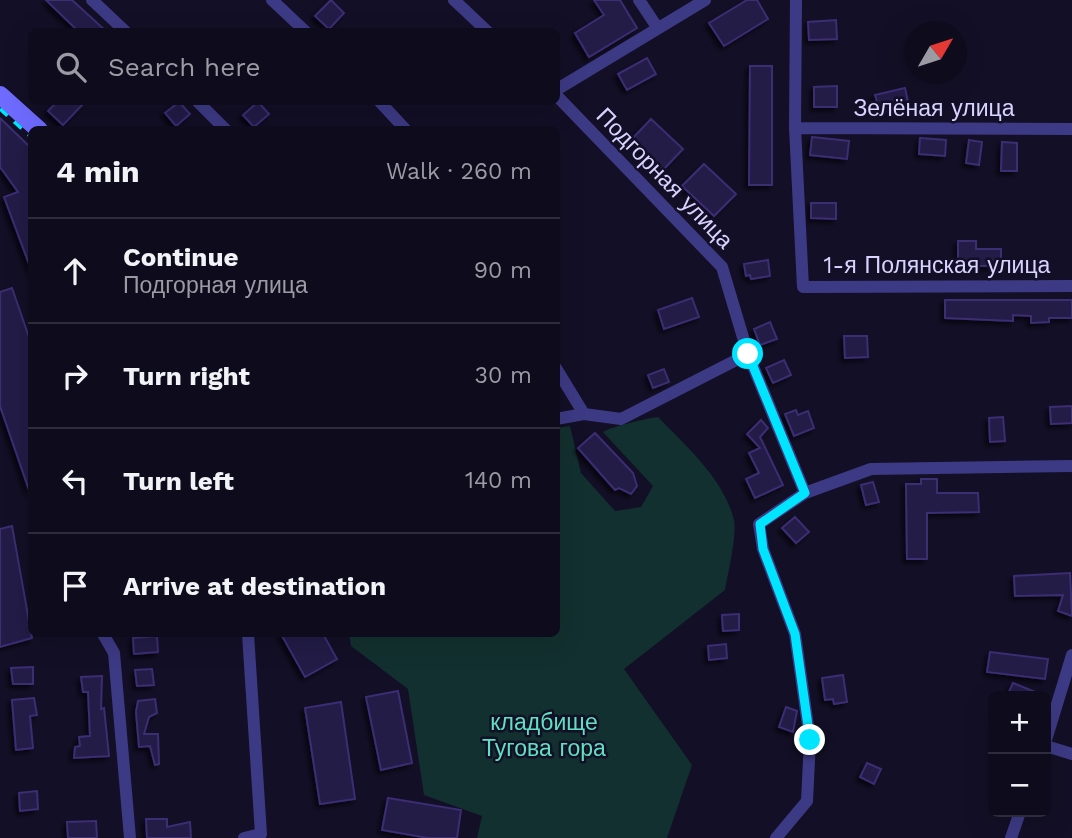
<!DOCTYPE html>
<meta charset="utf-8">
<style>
:root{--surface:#0e0b1c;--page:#1c1929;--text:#f1f3f6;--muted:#9b9ba3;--line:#2e2b3b}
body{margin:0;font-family:"Work Sans",sans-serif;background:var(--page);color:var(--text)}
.controls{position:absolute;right:21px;bottom:21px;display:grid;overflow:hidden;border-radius:10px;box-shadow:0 7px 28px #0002}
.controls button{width:63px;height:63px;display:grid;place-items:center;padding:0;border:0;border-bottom:2px solid var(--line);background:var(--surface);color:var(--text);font:35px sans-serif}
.compass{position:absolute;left:904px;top:21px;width:63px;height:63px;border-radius:50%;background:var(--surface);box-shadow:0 7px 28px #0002;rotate:51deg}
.stop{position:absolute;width:21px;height:21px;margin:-16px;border:5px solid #00e5ff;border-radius:50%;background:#fff}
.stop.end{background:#00e5ff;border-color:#fff;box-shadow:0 2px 7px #0008}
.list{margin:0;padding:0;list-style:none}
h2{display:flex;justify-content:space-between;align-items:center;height:91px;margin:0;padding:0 28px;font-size:30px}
h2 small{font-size:23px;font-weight:400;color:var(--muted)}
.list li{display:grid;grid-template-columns:46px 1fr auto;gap:21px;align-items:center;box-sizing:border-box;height:105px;padding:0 28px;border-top:2px solid var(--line)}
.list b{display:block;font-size:26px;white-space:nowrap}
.list p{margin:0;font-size:23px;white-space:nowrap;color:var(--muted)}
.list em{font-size:23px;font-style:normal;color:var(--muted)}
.icon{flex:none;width:38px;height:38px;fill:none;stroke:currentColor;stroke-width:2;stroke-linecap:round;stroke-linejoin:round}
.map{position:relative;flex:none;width:1072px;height:838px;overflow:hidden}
.search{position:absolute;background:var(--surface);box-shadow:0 7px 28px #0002;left:28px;top:28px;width:532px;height:77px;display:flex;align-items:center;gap:18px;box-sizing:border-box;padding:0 24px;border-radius:10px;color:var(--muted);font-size:26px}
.panel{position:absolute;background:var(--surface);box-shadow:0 7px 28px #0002;left:28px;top:126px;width:532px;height:511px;border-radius:10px}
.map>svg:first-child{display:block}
</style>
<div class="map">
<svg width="1072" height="838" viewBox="0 0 1072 838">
<defs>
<filter id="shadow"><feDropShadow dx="-3.5" dy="3.5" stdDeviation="2" flood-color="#0009"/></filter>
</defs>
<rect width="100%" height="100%" fill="#130f26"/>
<path fill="#12302f" d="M658,417C686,446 724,479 734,520C737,536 728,573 725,590L624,669L692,765L667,838H477L482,816L424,795L408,689L351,646L349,634H556L557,428L570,426L581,473L615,511L641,507L653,486L603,432C610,427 648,418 658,417Z"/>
<path fill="#241b47" stroke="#3b2d73" stroke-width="2" filter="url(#shadow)" d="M46,0H72L107,32H79Z
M331,0L344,13L329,29L315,16Z
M594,0H620L637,28L589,57L575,33L604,15Z
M747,0H757L768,19L724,46L709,23Z
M836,20L837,39L809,40L808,22Z
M647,58L656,74L627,90L618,74Z
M750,66H772V185H749Z
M837,86V107H814V87Z
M905,88L909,106L880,113L875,95Z
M57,102H85L63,125L48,111Z
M179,102L190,114L176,126L165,113Z
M258,102L269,114L254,127L243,115Z
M0,118L32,149V272L4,197L18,192L0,167Z
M651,119L683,149L663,170L631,140Z
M812,137L849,141L847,159L810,155Z
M920,138L946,140L945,156L919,154Z
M969,140L982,142L979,165L966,163Z
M1002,142L1017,143V171H1001Z
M704,164L736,194L714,216L682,186Z
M811,203H836V219L811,218Z
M958,241H976V249H1001V266H958Z
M768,260L770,276L751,279L750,275L746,276L744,264Z
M12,288L32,346L30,493L0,406V292Z
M692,298L699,317L664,329L658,310Z
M945,300H1072V318H1049V322L1031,323V316L1013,315V321L945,318Z
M770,322L777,339L760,345L754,329Z
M844,336H867L868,357L845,358Z
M784,360L791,375L773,383L766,368Z
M664,369L669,382L653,388L648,375Z
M1072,406V423L1051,424L1050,407Z
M796,410L798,415L808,411L814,428L794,436L785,414Z
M1003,417L1005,441L990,442L989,418Z
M761,420L768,428L760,437L783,485L755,498L746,479L759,473L749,453L760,448L747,434Z
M595,433L633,473L637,486L631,494L619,488L615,490L578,448Z
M921,479H937V493H978L979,512L927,513V559H907L906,484H921Z
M873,482L879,502L866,505L861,485Z
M795,517L809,532L796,543L782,528Z
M12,526L32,638L0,647V529Z
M1070,573L1072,616L1058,611L1063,595L1015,596L1014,576Z
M739,614V630L723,631L722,615Z
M281,634H323L337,659L305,677Z
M157,636L158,652L134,654L133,638Z
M726,644L727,658L709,660L708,646Z
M990,652L1048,659L1045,679L987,672Z
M33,667V684H13L11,668Z
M152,669L154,685L137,686L135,670Z
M843,675L847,702L834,704L833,699L825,700L822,678Z
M102,676L101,709L104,708L109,756L74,758L75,747L80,746L79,737L90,736L88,692H83L81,677Z
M1013,683L1045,696H1007Z
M398,691L412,763L381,770L366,697Z
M34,698L37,715L30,716L33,748L16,750L12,700Z
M155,699L157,713L149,717L144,734H158L159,764L155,765L150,746L139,747L136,712L138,701Z
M341,702L355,799L320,804L305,708Z
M786,707L797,711L793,732L779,727Z
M867,763L881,769L874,784L860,777Z
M37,791L38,809L20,811L19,793Z
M388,798L461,810L457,838H428L382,830Z
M146,819H167V827L190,822L191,838H147Z
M96,821L97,838H68L67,822Z"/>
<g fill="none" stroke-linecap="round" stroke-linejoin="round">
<path stroke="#3d3a85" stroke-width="12" d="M92,0L126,32
M272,0L306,32
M454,0L488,32
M639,0L657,27
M796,0L795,128L803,287L1072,286
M556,90L705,0
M556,95L722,267L748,354L805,493
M198,102L226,130
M380,102L406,130
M795,128L1072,129
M556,368L584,414
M556,419L584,414L621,419L748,354
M103,634L114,653L130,838
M1046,740L1072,655
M1046,746L1072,754
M244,838L261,834L248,634
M776,838L807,801L810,740L795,634L763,549L759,524L805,493L871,469L1072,466
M1011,838L1020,812"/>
<path stroke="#6f6bff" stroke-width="18" d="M0,95L39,130"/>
<path stroke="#00e5ff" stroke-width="3.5" stroke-dasharray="10 9" stroke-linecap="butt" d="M0,109L32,138"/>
</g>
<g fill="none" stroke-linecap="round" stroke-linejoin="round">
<path stroke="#00e5ff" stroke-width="9" d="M748,354L805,493L760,524L763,549L795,634L810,740"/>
</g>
<g text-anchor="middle" stroke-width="5" stroke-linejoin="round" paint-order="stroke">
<g font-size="23" fill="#d9d4ff" stroke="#130f26">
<text x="934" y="116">Зелёная улица</text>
<text transform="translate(665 178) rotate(46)" y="8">Подгорная улица</text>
<text x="937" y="273">1-я Полянская улица</text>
</g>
<g font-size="23" fill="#5fe0c0" stroke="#130f26">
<text x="544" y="730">кладбище<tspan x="544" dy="26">Тугова гора</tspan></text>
</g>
</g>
</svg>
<div class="controls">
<button>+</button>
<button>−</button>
</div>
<svg class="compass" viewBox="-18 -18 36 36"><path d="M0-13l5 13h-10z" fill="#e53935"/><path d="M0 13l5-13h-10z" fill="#9b9ba3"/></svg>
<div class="stop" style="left:748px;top:354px"></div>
<div class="stop end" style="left:810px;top:740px"></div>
<div class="search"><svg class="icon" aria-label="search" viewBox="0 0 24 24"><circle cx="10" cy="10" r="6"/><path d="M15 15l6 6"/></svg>Search here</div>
<section class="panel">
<h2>4 min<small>Walk · 260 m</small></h2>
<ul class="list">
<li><svg class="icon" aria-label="ahead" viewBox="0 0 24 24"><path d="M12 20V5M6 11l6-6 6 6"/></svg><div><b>Continue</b><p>Подгорная улица</p></div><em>90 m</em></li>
<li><svg class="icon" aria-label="right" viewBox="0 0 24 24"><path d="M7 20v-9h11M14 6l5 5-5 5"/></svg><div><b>Turn right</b></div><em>30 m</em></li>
<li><svg class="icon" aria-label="left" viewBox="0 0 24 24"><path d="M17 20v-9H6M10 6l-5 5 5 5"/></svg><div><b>Turn left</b></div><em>140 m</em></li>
<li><svg class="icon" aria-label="arrive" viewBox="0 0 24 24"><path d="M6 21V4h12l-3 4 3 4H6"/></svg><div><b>Arrive at destination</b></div></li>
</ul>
</section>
</div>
